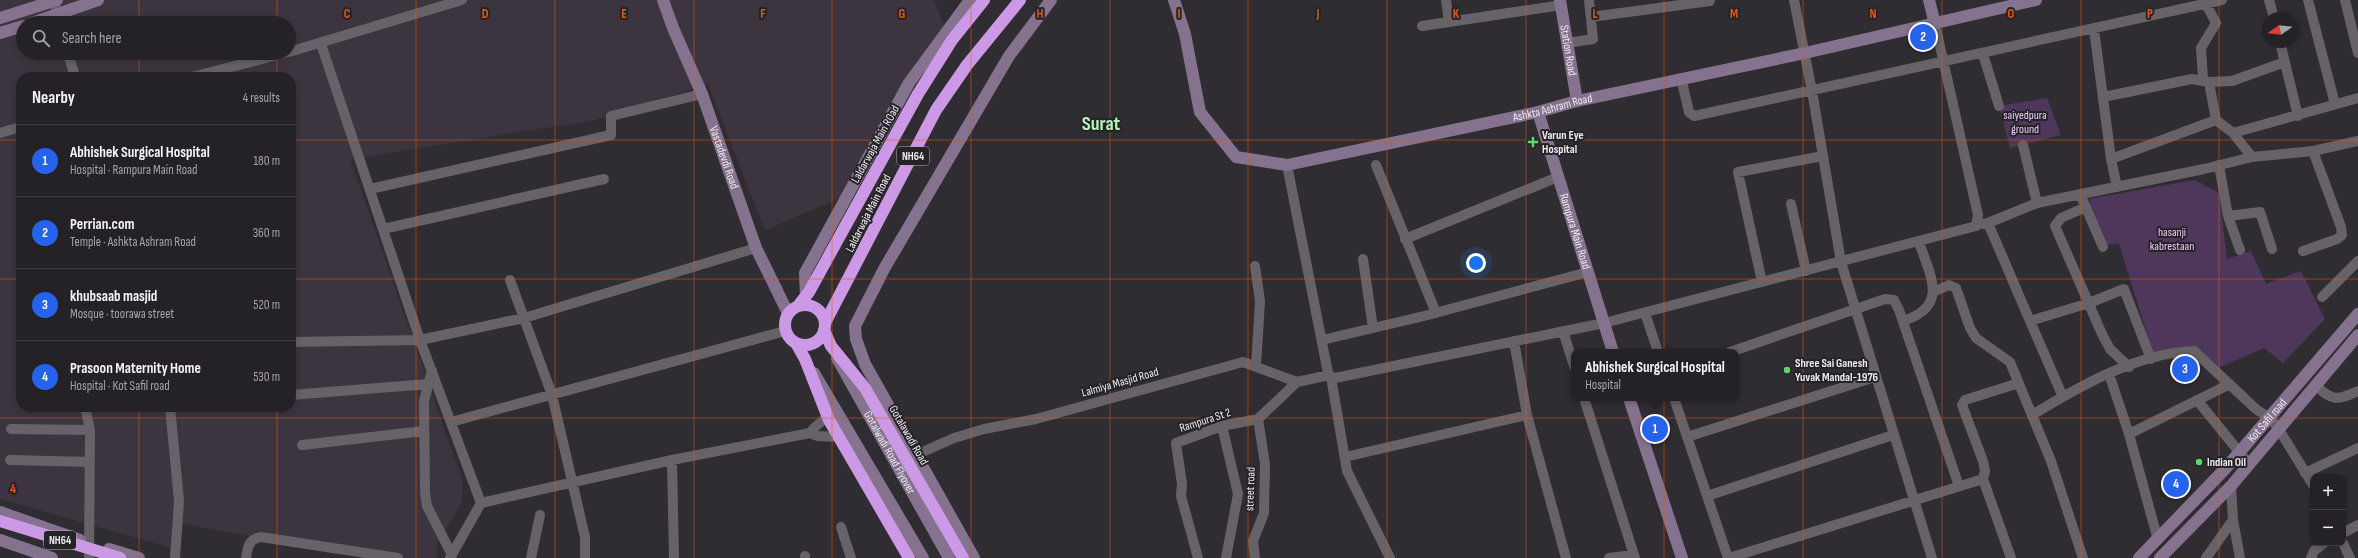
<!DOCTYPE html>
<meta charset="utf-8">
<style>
:root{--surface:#242226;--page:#302f32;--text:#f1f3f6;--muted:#a3a4a7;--line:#413f43;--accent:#2563eb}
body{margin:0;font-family:"Sofia Sans Condensed",sans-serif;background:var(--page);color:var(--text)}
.controls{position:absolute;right:12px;bottom:12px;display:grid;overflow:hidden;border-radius:8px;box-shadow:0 2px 6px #0003}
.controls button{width:36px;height:36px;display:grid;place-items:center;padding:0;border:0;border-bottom:1px solid var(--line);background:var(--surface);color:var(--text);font:20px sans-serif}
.compass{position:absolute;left:2262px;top:12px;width:36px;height:36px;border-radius:50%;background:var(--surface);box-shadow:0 2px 6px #0003;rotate:256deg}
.you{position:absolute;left:1476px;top:263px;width:14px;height:14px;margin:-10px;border:3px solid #fff;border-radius:50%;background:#1a73e8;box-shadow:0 0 0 6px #1a73e833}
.badge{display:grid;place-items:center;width:26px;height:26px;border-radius:50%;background:var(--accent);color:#fff;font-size:13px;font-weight:700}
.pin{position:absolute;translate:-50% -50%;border:2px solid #fff;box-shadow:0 1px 4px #0006}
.popup{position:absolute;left:1571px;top:349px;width:168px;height:52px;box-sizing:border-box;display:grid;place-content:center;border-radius:8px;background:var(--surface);filter:drop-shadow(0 1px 3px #0005);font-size:13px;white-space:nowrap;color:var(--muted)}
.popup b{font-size:15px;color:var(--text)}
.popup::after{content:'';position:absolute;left:50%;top:100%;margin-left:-8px;border:8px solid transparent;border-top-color:var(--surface)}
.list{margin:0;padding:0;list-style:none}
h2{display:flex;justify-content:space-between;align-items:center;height:52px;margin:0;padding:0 16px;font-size:17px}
h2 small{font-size:13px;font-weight:400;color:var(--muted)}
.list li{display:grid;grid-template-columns:26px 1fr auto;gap:12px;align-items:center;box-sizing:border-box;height:72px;padding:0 16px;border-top:1px solid var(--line)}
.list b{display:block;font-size:15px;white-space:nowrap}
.list p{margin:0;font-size:13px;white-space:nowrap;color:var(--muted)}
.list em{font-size:13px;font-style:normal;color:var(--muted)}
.icon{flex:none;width:22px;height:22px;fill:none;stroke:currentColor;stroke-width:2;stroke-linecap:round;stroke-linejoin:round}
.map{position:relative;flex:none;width:2358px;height:558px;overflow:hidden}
.search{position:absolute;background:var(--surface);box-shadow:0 2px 6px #0003;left:16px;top:16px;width:280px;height:44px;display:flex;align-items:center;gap:10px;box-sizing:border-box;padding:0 14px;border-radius:22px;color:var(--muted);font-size:15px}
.panel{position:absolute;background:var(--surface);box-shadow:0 2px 6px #0003;left:16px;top:72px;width:280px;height:340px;border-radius:16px}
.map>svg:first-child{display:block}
</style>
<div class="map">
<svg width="2358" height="558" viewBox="0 0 2358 558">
<rect width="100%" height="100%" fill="#302d32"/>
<path fill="#3c3540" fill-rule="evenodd" d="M0,0H934L945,28L840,198L765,230L708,84L595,120L350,159L463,482L462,502L437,544V558H375L172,522V548L0,499ZM23,23H289V53H23ZM21,77H291V407H21Z"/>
<path fill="#4f375b" d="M2047,98L2061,135L2010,148L1999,106Z
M2195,180L2219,193L2227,259L2251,251L2266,284L2301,271L2325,319L2283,363L2264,348L2218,368L2195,347L2154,356L2119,244L2101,245L2089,199Z"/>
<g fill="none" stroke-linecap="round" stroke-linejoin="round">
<path stroke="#666268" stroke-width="10" d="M1446,0L1449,22
M1794,0L1812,91L1841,262L1932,558
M2269,0L2274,18
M2308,0L2335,104
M2345,0L2358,53
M54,1L60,23
M1591,17L1710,1
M1422,26L1562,5
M2094,29L2111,159L2216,120L2233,133L2358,98
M2280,42L2298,116
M1567,43L1593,39L1589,0
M321,44L420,340L481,503L672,460L810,433
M289,52L462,0
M68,53L75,77
M1983,54L1999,106
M192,77L285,53
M1681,78L1689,112L1694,116L2222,0
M2203,79L2201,48L2216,23L2206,4
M2209,82L2216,120
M2103,97L2192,79L2209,82L2232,81L2285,62
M0,133L21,127
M2233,133L2252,157
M2023,145L2037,203
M2111,159L2117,187
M1287,165L1328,373L1331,377L1335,378L1604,323L1976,226L1978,215L1935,24
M1376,165L1436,313
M2219,165L2228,216L2240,250
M370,189L611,135V116L702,94
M2080,194L2103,247
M1791,204L1806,271
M2086,207L2061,218L2055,226L2102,334L2110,349L2129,367
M2228,216L2260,212L2272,249
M1988,223L2037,203L2204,169L2252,157L2313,151L2358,141
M1983,224L1988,223L2030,321
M383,229L604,179
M1405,239L1558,177
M2303,251L2337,239L2342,235L2341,227L2313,151
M1363,259L1373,328
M1255,266L1260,301L1256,366
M510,280L552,395L585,537V558
M1762,282L1738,172L1823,156
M1935,291L1949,285L1956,288L1970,328L1976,338L2010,362L2051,461L2083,558
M2322,297L2358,261
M1645,313L1658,352
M1903,321C1950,306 1930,276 1919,242
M1563,331L1574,366
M1322,340L1424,316L1588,272
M1514,341L1527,415L1566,558
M291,342L420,340L524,318L756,248
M1730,352L1885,299L1894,300L1899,310L1959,486
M432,370L424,401L425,493L427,506L452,555
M2109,374L2129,434L2158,540
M1331,377L1347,471L1390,558
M2315,385C2333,401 2336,401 2358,391
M291,395L428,384
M2063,397L2030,321L2089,303L2124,289L2151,359
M1584,398L1635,558
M1674,398L1728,558
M2197,400L2249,464
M85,407L90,430L89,558
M170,407L179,501L175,558
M2032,415C2080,386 2137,353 2194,351L2257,410L2269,417L2278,428L2313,485
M827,417L815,427L810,433L818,436L838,437
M451,422L785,331
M1222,426L1238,494L1226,558
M11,429L90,430
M2129,434L2230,384
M1687,437L1875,377
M302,445L424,431
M918,454L954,438L984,429L1036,419L1243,362L1297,382L1329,375
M1345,457L1527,415
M10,460L90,462
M672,460L674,558
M2305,473L2358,448
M2231,486L2233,520L2240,558
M1707,496L1893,435
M841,527L851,558
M2343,533L2358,525
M2343,543L2350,558
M805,556V558
M246,558C248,546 248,540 261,537L398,558
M450,558L481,503
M531,558L540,515
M1198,558L1181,496L1182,484L1176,443L1222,426L1258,419L1297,382
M1255,558L1253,541L1264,513L1265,464L1258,419
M1609,558L1634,555
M1729,558L1983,479
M2011,558L1983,479L1985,471L1983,461L1962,405L1965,400L2019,383
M2206,558L2233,520
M2311,558L2314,551L2324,543"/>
<g stroke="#85728e" stroke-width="12">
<path id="s1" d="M663,0L673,28L702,94L756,248L788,313"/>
<path id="s2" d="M1174,0L1185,34L1200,112L1236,157L1287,165L1538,112L1577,101L1805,53L2036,0"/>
<path id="s3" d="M1560,0L1577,101"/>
<path d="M1929,0L1935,24"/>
<path d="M0,18L57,0"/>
<path d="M32,23L98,0"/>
<path d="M0,33L23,26"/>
<path id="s4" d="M1538,112L1613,352"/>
<path d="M806,296L805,273L909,83L970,0"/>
<path id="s5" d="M837,358L949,558"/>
<path d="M814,373L923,558"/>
<path d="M1629,398L1682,558"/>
<path d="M0,512L80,540"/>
<path d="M0,540L52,558"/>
<path d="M109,549L139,558"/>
<path d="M974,558L865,364L856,339L855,326L884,269L1009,56L1051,0"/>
<path id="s6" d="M2139,558L2225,469L2358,314"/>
<path d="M2160,558L2231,486L2358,335"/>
</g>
<path stroke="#cc99e6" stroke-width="12" d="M785 325a20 20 0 1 1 40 0a20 20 0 1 1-40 0Z
M798,306L809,292L918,94L952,40L984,0
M825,323L936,110L967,65L1020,0
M824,330L831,346L865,388L963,558
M796,343L805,359L829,420L909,558
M0,521L120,558"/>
</g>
<path fill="none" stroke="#e8590c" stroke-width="1" stroke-opacity="0.55" d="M139,0V23M277,0V23M416,0V558M555,0V558M694,0V558M832,0V558M971,0V558M1110,0V558M1248,0V558M1387,0V558M1526,0V558M1664,0V558M1803,0V558M1942,0V558M2081,0V558M2219,0V558M139,53V77M277,53V77M0,140H21M291,140H2358M0,279H21M291,279H2358M139,407V558M277,407V558M0,418H2358"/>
<g fill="#5ed56c" stroke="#262328" stroke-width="1.5">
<path d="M1531 136h4v4h4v4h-4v4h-4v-4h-4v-4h4z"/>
<circle cx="1787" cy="370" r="4"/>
<circle cx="2199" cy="462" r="4"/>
</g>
<g text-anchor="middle" stroke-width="4" stroke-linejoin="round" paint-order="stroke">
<g fill="#262328" stroke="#b1afb3" stroke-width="1">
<rect x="897" y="147" width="32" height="18" rx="3"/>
<rect x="44" y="531" width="32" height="18" rx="3"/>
</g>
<g font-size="11" font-weight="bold" fill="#edebef">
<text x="913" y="160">NH64</text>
<text x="60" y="544">NH64</text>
</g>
<g font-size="12" fill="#edebef" stroke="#262328">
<text dy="4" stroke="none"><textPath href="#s3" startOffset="51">Station Road</textPath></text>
<text dy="4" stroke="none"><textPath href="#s2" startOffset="496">Ashkta Ashram Road</textPath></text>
<text transform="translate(875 144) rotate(-61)" y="4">Laldarwaja Main ROad</text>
<text dy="4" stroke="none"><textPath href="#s1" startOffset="169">Vastadevdi Road</textPath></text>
<text transform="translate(868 213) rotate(-63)" y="4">Laldarwaja Main Road</text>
<text dy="4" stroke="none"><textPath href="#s4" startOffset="125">Rampura Main Road</textPath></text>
<text transform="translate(1120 382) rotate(-16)" y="4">Lalmiya Masjid Road</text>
<text transform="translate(1205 420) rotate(-18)" y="4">Rampura St 2</text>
<text dy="4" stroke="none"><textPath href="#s6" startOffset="188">Kot Safil road</textPath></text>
<text transform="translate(909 435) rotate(60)" y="4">Gotalawadi Road</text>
<text dy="4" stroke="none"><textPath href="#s5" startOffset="108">Gotalwadi Road Flyover</textPath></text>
<text transform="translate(1250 489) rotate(-88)" y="4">street road</text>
</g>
<g font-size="12" fill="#e7c8f7" stroke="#262328">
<text x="2025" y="119">saiyedpura<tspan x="2025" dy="14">ground</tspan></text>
<text x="2172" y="236">hasanji<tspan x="2172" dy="14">kabrestaan</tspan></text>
</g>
<g font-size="12" font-weight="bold" fill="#edebef" stroke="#262328" text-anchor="start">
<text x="1542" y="139">Varun Eye<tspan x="1542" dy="14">Hospital</tspan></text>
<text x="1795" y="367">Shree Sai Ganesh<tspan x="1795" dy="14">Yuvak Mandal-1976</tspan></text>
<text x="2207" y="466">Indian Oil</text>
</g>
<g font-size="20" font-weight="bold" fill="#b6f3b9" stroke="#262328">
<text x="1101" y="130">Surat</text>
</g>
</g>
<g font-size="13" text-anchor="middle" font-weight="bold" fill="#e8590c" stroke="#262328" stroke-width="4" stroke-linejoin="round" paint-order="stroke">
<text x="347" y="18">C</text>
<text x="485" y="18">D</text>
<text x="624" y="18">E</text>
<text x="763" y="18">F</text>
<text x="902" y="18">G</text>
<text x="1040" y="18">H</text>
<text x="1179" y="18">I</text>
<text x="1318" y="18">J</text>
<text x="1456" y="18">K</text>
<text x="1595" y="18">L</text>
<text x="1734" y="18">M</text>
<text x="1873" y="18">N</text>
<text x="2011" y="18">O</text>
<text x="2150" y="18">P</text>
<text x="13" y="493">4</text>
</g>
</svg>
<div class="controls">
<button>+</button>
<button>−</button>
</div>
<svg class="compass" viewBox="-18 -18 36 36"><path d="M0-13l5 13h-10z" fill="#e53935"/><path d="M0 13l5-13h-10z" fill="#a3a4a7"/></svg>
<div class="you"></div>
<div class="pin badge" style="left:1655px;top:429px">1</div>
<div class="popup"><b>Abhishek Surgical Hospital</b>Hospital</div>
<div class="pin badge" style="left:1923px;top:37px">2</div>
<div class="pin badge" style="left:2185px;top:369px">3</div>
<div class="pin badge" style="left:2176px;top:484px">4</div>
<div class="search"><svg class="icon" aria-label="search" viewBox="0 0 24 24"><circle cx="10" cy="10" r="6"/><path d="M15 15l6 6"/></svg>Search here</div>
<section class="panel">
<h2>Nearby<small>4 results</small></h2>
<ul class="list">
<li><span class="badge">1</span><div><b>Abhishek Surgical Hospital</b><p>Hospital · Rampura Main Road</p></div><em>180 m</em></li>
<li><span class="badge">2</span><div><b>Perrian.com</b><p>Temple · Ashkta Ashram Road</p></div><em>360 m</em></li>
<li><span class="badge">3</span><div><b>khubsaab masjid</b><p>Mosque · toorawa street</p></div><em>520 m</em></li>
<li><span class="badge">4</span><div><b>Prasoon Maternity Home</b><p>Hospital · Kot Safil road</p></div><em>530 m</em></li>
</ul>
</section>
</div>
